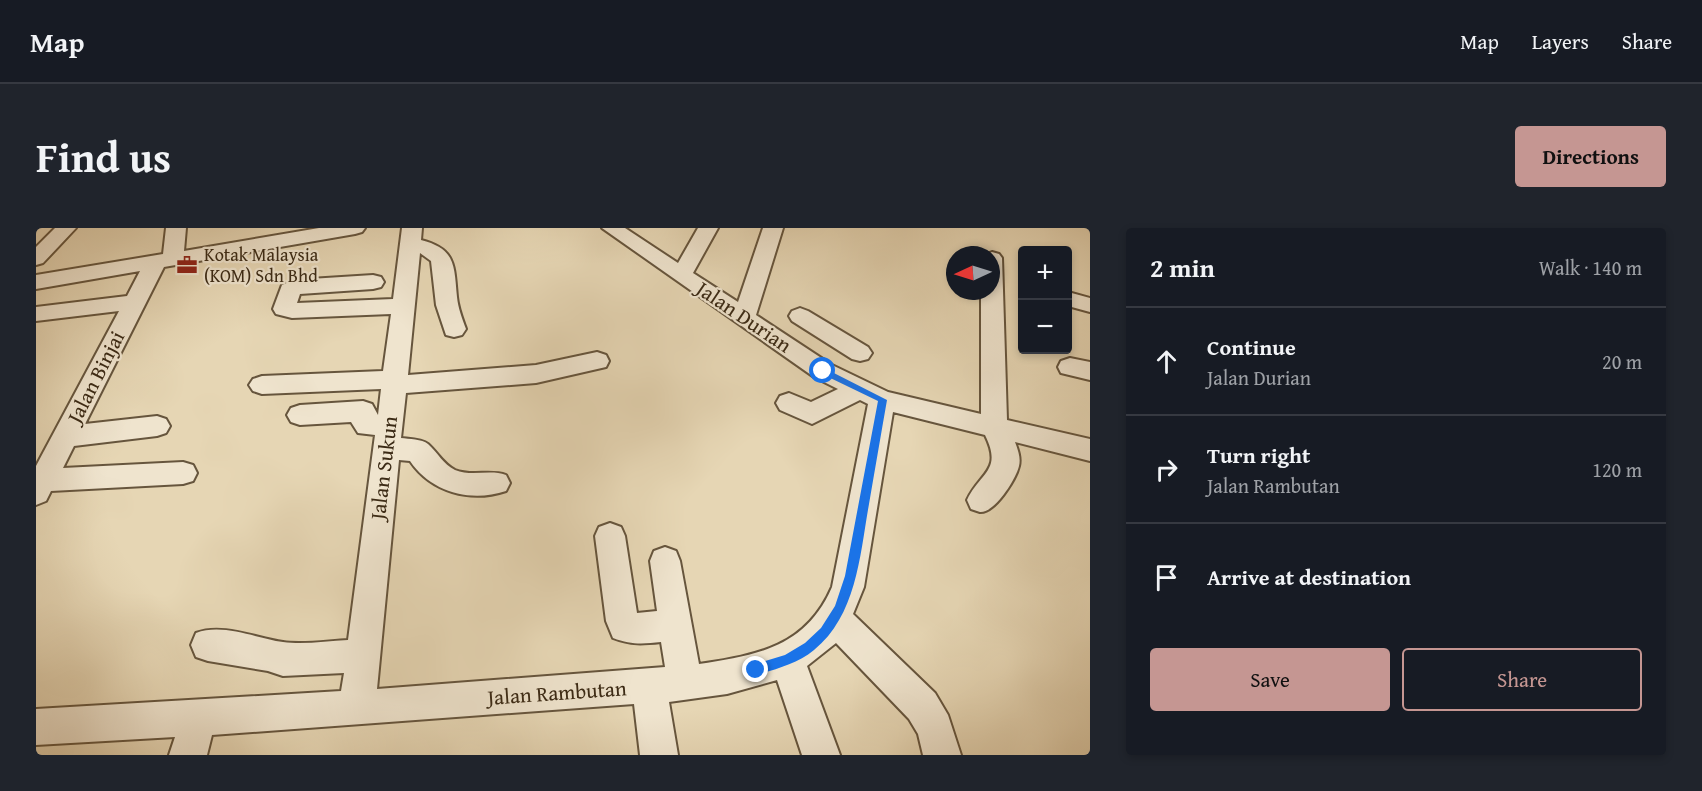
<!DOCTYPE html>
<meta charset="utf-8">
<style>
:root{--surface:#171b24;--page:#20242c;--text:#f1f3f6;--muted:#9ea1a6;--line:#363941;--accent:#c59692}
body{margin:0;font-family:"Gentium Book Plus",serif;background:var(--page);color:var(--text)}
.controls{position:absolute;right:18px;top:18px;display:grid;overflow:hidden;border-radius:6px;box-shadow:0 3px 9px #0003}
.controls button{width:54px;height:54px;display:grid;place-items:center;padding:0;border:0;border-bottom:2px solid var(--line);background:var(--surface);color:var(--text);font:30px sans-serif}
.compass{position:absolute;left:910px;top:18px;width:54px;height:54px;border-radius:50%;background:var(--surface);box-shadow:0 3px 9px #0003;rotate:266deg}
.stop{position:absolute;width:18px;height:18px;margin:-14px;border:4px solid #1a73e8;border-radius:50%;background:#fff}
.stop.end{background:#1a73e8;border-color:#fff;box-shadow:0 2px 6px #0008}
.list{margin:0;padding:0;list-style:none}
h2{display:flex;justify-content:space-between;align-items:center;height:78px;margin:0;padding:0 24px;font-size:26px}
h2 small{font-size:20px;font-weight:400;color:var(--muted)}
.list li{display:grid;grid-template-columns:39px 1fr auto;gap:18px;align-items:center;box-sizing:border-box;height:108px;padding:0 24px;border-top:2px solid var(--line)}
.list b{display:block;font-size:22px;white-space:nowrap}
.list p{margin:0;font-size:20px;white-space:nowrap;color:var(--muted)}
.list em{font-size:20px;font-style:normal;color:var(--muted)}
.actions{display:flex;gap:12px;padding:18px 24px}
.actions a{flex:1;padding:14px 0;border:2px solid var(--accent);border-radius:6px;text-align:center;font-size:21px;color:var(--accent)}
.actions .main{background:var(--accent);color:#111}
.icon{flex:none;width:33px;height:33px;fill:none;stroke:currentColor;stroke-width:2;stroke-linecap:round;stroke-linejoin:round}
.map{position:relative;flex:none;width:1054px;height:527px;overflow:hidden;border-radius:6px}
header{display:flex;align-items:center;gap:36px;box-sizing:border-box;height:84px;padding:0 30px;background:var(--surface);border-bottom:2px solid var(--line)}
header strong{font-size:28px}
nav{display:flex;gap:33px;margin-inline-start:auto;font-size:21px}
.intro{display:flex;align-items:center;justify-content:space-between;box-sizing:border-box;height:144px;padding:0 36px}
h1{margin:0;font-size:42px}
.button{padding:15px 27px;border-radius:6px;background:var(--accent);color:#111;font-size:21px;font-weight:700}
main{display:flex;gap:36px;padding:0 36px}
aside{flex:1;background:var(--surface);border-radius:6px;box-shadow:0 3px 9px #0003}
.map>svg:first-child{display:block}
</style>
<header>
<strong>Map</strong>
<nav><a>Map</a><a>Layers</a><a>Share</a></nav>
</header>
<div class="intro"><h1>Find us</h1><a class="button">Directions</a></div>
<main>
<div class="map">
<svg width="1054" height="527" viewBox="0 0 1054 527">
<rect width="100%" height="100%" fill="#e6d6b4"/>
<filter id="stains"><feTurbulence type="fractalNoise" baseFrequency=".00333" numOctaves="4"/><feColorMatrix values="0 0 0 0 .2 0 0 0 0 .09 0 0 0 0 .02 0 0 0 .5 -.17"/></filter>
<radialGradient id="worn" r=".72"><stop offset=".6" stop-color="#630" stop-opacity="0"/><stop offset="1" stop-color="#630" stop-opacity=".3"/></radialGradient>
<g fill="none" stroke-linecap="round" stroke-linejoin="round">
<g stroke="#66553d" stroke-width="4">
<path id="minor" d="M19,0H40L7,35L0,37V19Z
M130,0H150L148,23L283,0H329L326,4L319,6L128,39L49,196L121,188L130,191L134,198L130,205L121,208L38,218L27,240L147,234L157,237L161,245L157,253L147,256L15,263L10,273L0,277V238L83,83L0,93V79L91,68L104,43L0,61V47L127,26Z
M366,0H386L385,12C420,21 418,37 421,69C422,80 426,90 430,101L426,107L418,109L410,107L400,77L395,33L384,25L372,147L500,137L561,124L570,127L573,133L570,139L500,155L370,165L365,210C373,211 386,211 392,216C402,225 407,236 419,242C436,249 454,241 470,247L474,255L470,263C434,275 395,264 374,233L363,232L341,461L629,439L625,414C607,416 595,417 577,410L570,393L559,308L563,299L574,295L585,299L589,308L601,385L621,383L614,333L618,323L629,319L640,323L644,333L663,436C722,427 770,419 796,359L832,176L824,172L776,196L744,182L740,175L744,168L753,165L775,174L802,161L778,149L566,0H589L642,35L662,0H682L657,45L702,74L727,0H747L720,87L796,137L852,164L945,186V63H955V27H948L956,24L963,26L966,30L971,192L1054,211V233L979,214C982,222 985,230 983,238C980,251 959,285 944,284C941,283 938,282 935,281L931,272C944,244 967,243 949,207L857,184L828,359L817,386L899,465L912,487L925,527H887L882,506L873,491L800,415L771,438L804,527H766L741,452L691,466L633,474L642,527H604L598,476L176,507L171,527H133L139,509L0,517V481L305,463L308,445L247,448L232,443L172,433L160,429L155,417L160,405C187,395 219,410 247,414C267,417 291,413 312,412L339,207L322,205L315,194L264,197L255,194L251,187L255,180L264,177L327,173L336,176L342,187L345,161L226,166L217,163L213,157L217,151L226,148L347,143L355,86L256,90L240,86L237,81L246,57L258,52L337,47L345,49L348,54L345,59L337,61L264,66L261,75L357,71Z
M1032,64L1054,70V84L1032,78Z
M764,80L772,83L832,119L836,125L832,131L824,133L816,131L756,93L753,88L756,83Z
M1034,130L1054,134V152L1025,145L1022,139L1025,133Z"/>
</g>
<use href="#minor" fill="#efe4ce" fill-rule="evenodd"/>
</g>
<path fill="#1a73e8" d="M784,141H790L851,172C845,206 839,241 833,276C824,326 821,387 778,422C761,436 740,441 720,447L714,442L716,437L749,427L769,415L785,400L799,378L809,348L842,173L784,145Z"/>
<defs>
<g id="office-bare" transform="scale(1.62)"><path d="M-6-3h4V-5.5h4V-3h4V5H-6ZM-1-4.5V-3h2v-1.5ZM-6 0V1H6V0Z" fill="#8f2418" stroke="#efe4ce" stroke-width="2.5" paint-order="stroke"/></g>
</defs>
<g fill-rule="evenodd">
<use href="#office-bare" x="151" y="37"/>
</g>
<g text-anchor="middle" stroke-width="4.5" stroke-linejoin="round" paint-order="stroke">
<g font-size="18" fill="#3b2a15" stroke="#efe4ce" text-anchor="start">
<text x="168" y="33">Kotak Malaysia<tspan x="168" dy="21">(KOM) Sdn Bhd</tspan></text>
</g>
<g font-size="21" fill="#3b2a15" stroke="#efe4ce">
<text transform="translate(708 89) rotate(34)" y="7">Jalan Durian</text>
<text transform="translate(60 149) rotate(-63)" y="7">Jalan Binjai</text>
<text transform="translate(348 240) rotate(-83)" y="7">Jalan Sukun</text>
<text transform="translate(521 465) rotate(-4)" y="7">Jalan Rambutan</text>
</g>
</g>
<rect width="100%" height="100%" filter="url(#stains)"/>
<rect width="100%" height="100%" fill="url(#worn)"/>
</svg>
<div class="controls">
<button>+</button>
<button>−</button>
</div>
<svg class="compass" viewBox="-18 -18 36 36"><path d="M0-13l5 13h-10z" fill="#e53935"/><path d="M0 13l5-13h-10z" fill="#9ea1a6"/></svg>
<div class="stop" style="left:787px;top:143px"></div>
<div class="stop end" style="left:720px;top:442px"></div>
</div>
<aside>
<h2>2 min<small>Walk · 140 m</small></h2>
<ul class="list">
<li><svg class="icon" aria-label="ahead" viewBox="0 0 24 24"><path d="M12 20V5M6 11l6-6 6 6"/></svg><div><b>Continue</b><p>Jalan Durian</p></div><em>20 m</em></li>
<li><svg class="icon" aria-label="right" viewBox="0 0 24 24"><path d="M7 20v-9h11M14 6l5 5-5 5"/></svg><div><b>Turn right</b><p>Jalan Rambutan</p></div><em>120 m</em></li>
<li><svg class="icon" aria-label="arrive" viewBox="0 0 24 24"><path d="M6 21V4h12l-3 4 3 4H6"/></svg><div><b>Arrive at destination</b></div></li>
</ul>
<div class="actions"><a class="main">Save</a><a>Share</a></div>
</aside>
</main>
